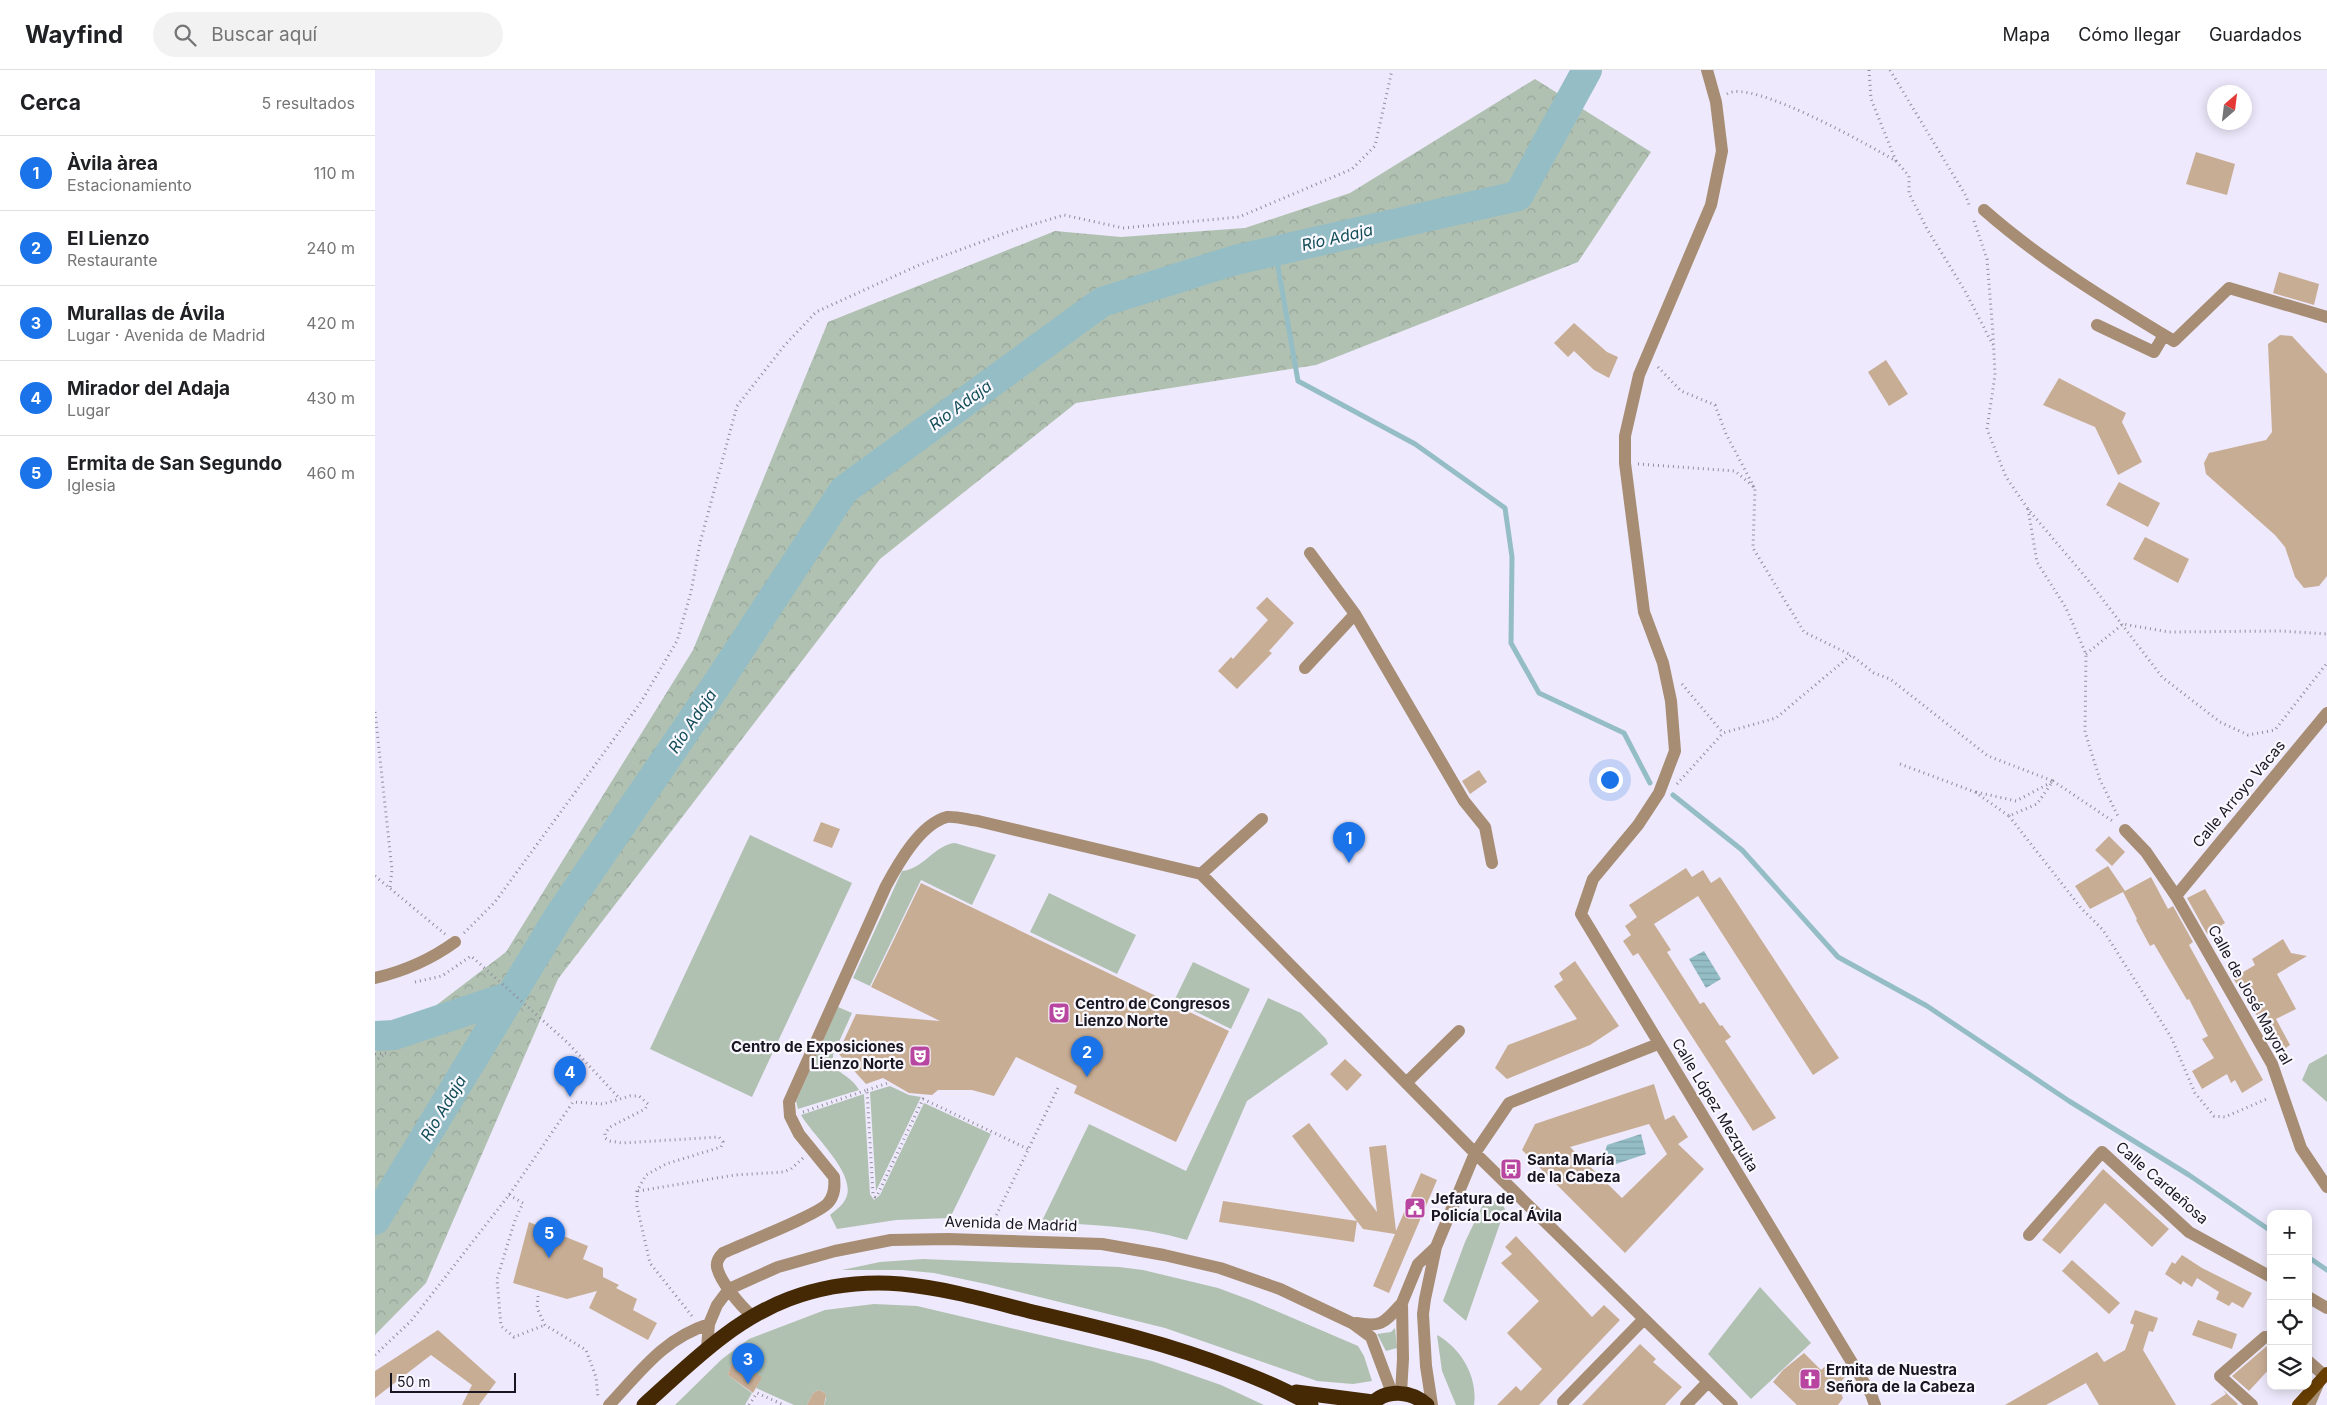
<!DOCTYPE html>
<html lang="es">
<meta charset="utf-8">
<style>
:root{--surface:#fff;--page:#f2f2f2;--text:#202124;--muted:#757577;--line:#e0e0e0;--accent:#1a73e8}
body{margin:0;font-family:Inter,sans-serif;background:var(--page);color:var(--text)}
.controls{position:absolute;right:15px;bottom:15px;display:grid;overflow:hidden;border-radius:10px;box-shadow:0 2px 12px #0003}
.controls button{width:45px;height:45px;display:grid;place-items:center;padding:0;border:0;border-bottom:1px solid var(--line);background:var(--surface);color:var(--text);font:25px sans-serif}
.compass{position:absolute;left:1832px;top:15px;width:45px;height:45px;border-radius:50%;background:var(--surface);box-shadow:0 2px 12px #0003;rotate:28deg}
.scale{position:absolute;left:15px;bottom:12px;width:126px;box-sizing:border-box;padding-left:5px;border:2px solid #191621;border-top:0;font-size:14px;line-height:18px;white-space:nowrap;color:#191621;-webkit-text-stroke:4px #faf8ff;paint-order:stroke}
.you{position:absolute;left:1234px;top:709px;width:18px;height:18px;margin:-12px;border:4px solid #fff;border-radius:50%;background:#1a73e8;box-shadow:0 0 0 8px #1a73e833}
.badge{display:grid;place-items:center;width:32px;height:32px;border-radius:50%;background:var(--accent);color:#fff;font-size:16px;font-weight:700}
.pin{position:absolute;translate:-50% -41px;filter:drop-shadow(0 1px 2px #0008)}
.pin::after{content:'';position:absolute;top:26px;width:18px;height:15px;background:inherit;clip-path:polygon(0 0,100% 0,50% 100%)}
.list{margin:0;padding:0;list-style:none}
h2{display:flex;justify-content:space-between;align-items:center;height:65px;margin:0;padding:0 20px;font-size:21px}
h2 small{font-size:16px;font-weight:400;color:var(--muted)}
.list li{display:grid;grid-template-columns:32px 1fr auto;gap:15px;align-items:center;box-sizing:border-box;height:75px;padding:0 20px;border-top:1px solid var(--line)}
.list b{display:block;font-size:19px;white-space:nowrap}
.list p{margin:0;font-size:16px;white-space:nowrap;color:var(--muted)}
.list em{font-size:16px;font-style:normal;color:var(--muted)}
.icon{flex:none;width:28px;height:28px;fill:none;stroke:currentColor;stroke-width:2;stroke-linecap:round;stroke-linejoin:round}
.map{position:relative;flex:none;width:1952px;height:1335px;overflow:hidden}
header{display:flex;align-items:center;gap:30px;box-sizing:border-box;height:70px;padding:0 25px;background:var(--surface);border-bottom:1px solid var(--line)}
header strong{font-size:24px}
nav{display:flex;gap:28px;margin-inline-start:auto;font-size:18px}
.search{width:350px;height:45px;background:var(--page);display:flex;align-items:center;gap:12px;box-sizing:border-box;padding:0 18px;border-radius:28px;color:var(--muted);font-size:19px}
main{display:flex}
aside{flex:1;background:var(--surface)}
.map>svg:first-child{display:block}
</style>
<header>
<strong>Wayfind</strong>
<div class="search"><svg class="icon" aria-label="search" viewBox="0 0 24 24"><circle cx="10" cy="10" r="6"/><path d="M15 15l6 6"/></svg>Buscar aquí</div>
<nav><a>Mapa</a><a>Cómo llegar</a><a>Guardados</a></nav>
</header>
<main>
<aside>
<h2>Cerca<small>5 resultados</small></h2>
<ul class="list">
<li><span class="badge">1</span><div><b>Àvila àrea</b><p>Estacionamiento</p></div><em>110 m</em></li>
<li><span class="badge">2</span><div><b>El Lienzo</b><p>Restaurante</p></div><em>240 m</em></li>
<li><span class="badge">3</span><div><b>Murallas de Ávila</b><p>Lugar · Avenida de Madrid</p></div><em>420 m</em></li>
<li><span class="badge">4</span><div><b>Mirador del Adaja</b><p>Lugar</p></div><em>430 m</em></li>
<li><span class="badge">5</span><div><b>Ermita de San Segundo</b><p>Iglesia</p></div><em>460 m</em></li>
</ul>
</aside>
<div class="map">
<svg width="1952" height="1335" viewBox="0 0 1952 1335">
<defs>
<pattern id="forest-crowns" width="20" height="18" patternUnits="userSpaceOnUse" patternTransform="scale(1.25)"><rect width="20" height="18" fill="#b0c1b2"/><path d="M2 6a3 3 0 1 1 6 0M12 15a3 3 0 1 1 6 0" fill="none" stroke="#97a599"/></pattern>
<pattern id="water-rules" width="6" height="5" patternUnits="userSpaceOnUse" patternTransform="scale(1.25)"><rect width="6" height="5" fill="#94bdc6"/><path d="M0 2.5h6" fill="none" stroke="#7fa2aa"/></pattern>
</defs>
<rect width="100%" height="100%" fill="#eee9fc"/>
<path fill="#b0c1b2" d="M375,765L477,813L377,1027L275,979Z
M580,773L621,785L597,835L546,810L495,916L478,908L527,801C549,799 559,775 580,773Z
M674,823L761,865L742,904L655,862Z
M818,892L875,919L856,959L799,931Z
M893,928L926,943L951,969L953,974L872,1031L812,1170C764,1156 715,1154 666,1153L714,1054L811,1101Z
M463,937L477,943L458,985V995C466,1005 478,1008 484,1020L423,1039L421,1031Z
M1952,984V1032L1927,1010L1934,994Z
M515,1016L534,1025L546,1027L501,1121L495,1022Z
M489,1024L495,1124L499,1130L505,1125L549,1033L616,1064L575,1148L521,1150L462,1159L455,1145C461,1140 468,1135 471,1128C482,1104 438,1066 426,1045Z
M1110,1130H1118L1128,1135L1130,1139L1091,1251L1068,1231L1090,1172Z
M548,1189L744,1197L768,1200L843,1218L878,1231L983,1276L989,1286L997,1311L978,1314L942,1311L790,1258L611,1214L559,1203L527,1200H467L505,1192Z
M1385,1217L1436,1273L1376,1329L1333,1284Z
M499,1234L542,1236L777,1291L846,1315L889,1335H449L451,1329L450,1323L444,1320L438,1323L432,1335H419L381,1318L386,1307L367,1295L360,1293L355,1297L353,1305L377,1323L370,1335H300L347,1289L374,1269L450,1240Z
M1020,1258L1022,1278L1011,1281L1002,1264L1016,1262Z
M1062,1265C1086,1278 1103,1307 1099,1335H1081L1067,1301Z"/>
<path fill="url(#forest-crowns)" d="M1160,9L1276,82L1203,192L941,295L701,333L505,489L183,909L51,1213L0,1265V982L131,882L318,580L453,252L680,161L746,167L870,158L975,123Z"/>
<path fill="url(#water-rules)" d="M1329,881L1346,909L1331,918L1314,889Z
M1266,1064L1271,1084L1238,1095L1229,1086L1232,1075Z"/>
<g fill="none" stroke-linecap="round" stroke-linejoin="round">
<path stroke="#94bdc6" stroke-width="5" d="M900,180L923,311L1040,374L1130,438L1137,487L1136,573L1164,623L1249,663L1275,713
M1298,725L1367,780L1463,887L1552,936L1694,1031L1814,1105L1896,1161
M1933,1187L1952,1200"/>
<path stroke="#94bdc6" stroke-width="30" d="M0,966L19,965L136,926
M0,1150L184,846L340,617L469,420L727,232L860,190L1143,126L1212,0"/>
</g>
<path fill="#c8ad95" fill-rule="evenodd" d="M1821,82L1860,94L1852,125L1811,114Z
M1904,202L1944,214L1939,235L1898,223Z
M1199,253L1232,282L1243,287L1234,308L1219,300L1199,281L1193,287L1179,273Z
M1905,265L1917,266L1952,304V506L1944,516L1929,518L1920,507L1910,477L1900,465L1831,404L1829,393L1834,383L1891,370L1897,362L1893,274Z
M1511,290L1533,324L1514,336L1493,302Z
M1684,308L1751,343L1747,352L1767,392L1743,405L1720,357L1668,335Z
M1744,412L1785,433L1773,457L1731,435Z
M1770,467L1814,489L1803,513L1758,489Z
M892,527L919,553L894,581L897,583L862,619L843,601L856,587L858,589L893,550L881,538Z
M1104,700L1112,712L1095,724L1087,711Z
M446,752L465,759L457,778L438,771Z
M1734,766L1750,782L1737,796L1720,780Z
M1733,796L1750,821L1776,807L1793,839L1798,836L1818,872L1814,875L1888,1010L1867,1023L1860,1010L1856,1013L1852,1004L1827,1019L1817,1001L1839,988L1827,969L1833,966L1814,929L1812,930L1779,874L1775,876L1761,850L1762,849L1748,822L1715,839L1700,816Z
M1311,798L1317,807L1328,800L1336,813L1345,807L1464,988L1438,1005L1323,826L1279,854L1296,880L1292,882L1325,934L1329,932L1345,956L1347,955L1356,967L1350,971L1401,1048L1378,1061L1263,883L1258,886L1248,871L1256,865L1250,856L1262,847L1254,835Z
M546,813L854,961L801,1072L699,1023L702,1016L641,987L619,1026L597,1020H563L557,1025L534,1023L508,1008L491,1014L463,983L481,944L565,951L496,917Z
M1830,819L1850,853L1832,864L1812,828Z
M1908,869L1916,883L1932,886L1902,904L1921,939L1901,949L1915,975L1901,985L1889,957L1858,908L1880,895L1877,889Z
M1200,891L1244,956L1215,975L1132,1009L1120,998L1133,975L1202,949L1179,916L1188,910L1184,903Z
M970,989L987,1005L972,1021L955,1004Z
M1279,1014L1290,1050L1299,1045L1313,1067L1303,1074L1329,1099L1250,1183L1147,1080L1160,1054ZM1274,1054L1292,1084L1247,1128L1195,1077Z
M934,1053L1002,1142L994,1077L1011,1075L1021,1161L1046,1103L1062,1110L1014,1223L998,1216L1020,1164L988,1159L917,1066Z
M1728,1099L1794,1159L1777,1177L1730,1133L1685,1184L1667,1170Z
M848,1131L982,1151L979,1172L844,1152Z
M154,1152L213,1176L208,1189L228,1198V1207L244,1215L241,1218L262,1229L258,1240L282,1253L273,1270L214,1238L222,1221L192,1229L138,1213Z
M1141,1166L1217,1247L1229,1235L1245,1250L1164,1335H1122L1141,1316L1146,1321L1167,1299L1132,1263L1164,1231L1126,1193L1137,1184L1130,1177Z
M1807,1185L1827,1198L1877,1223L1868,1238L1857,1232L1854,1236L1841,1229L1844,1222L1822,1208L1817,1217L1808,1211L1806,1215L1790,1204L1797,1192L1800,1194Z
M1697,1190L1745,1233L1734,1244L1687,1201Z
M1760,1240L1783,1248L1778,1262L1774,1261L1768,1280L1801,1335H1724L1711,1313L1671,1335H1630L1722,1282L1729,1292L1750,1280L1759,1255L1755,1253Z
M1823,1250L1862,1264L1857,1279L1817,1265Z
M63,1260L121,1312L104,1335H87L97,1315L56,1285L0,1328V1301Z
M1265,1274L1281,1289L1278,1292L1307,1317L1290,1335H1207Z
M1893,1275H1896V1297L1874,1321L1857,1306Z
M1429,1283L1446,1300L1456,1291L1471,1306L1463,1315L1468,1328L1463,1335H1422L1398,1312L1408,1300Z
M358,1293L367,1295L387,1307L378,1323L353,1305L355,1297Z
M444,1320L450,1323L451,1326L449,1335H432L438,1323Z
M1848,1320L1863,1334L1862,1335H1835L1851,1324Z"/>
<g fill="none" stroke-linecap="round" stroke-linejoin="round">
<path stroke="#928e9d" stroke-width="3" stroke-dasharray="1 4" stroke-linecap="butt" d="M1494,0L1496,29L1521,91
M1515,0L1591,126L1595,138
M1352,24C1376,8 1495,76 1521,91L1534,106V123L1552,159L1590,221L1618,275
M1599,151L1612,189L1618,264L1620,305L1612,359L1631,407L1653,439L1713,510L1787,607L1845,652L1873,665L1900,660L1952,593
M1283,297L1306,321L1340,335L1351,364L1379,417
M1263,394L1360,401L1380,418L1378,478L1429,562L1476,585
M1653,439L1662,492L1691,538L1711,584L1710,662L1725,710L1744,748
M1711,584L1748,554L1794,562L1906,561L1952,564
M1307,614L1348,663
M0,642L17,800L15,817
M1525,694L1600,722L1634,746L1662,734L1678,711L1739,752
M1302,714L1348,663L1401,648L1476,585L1499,603L1515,609L1613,686L1678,711
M1601,722L1641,731L1677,712
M1634,746L1706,838L1728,860L1796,967L1820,1023L1839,1046L1850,1047L1894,1028
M0,806L70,864
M89,863L120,832L266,632L302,571L316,522L325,473L362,336L409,276L441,242L544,195L633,162L689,145L748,158L864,147L977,99L1000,76L1017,0
M40,912L67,906L96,886L193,973L245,1029
M0,984L11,983L0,991
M492,1020L513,1013
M428,1042L492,1020L498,1124L500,1127L502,1126L548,1029L653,1079
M263,1121L360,1105L408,1102L416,1099L428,1088
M134,1125L148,1133L140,1150L122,1209L126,1256L139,1267L170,1255
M617,1154L683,1018
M163,1226L162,1238L170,1255L211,1280L221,1307L223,1327
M0,1285L36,1251L134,1125L198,1032L228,1034L255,1026H264L273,1034L270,1039L235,1057L230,1063V1068L235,1071L247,1073L344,1067L348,1072L346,1077L291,1094L271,1105L262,1121V1136L275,1193L317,1246
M374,1335L382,1323L409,1335"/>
<path stroke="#a68d73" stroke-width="12" d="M1332,0L1341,32L1347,81L1336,135L1264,305L1250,366V393L1269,542L1288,593L1296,631L1300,681L1284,723L1263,755L1218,809L1206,844L1496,1324L1500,1335
M1609,140C1667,191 1733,231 1799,271L1854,218L1952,247
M1722,255L1779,282L1789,265
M935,483L980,544L1089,731L1110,757L1117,793
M930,598L980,544
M1750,760L1771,782L1801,826L1897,994L1926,1078L1952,1117
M826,804L887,749
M1801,826L1952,643
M0,908C30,901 55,890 80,872
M1031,1013L1084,961
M1654,1165L1727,1082L1814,1162L1896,1207
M1933,1227L1952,1238
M377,1246C366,1236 345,1212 342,1197C341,1191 344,1187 348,1183C367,1174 443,1145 453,1133C460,1125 460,1116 459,1107L424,1064L415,1046L414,1032L511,816C523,794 545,754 572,747C580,746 594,750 603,751L826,804L1100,1083L1357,1335
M981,1253C1007,1258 1010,1252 1027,1233
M332,1278L334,1254L342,1235L354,1219L403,1197L460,1181L516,1170L573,1169L727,1174L789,1185L845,1198L905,1219L977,1253L996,1267L1017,1323
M1933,1291L1950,1306
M1026,1323L1028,1289L1027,1233L1043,1194L1061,1177
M1188,1332L1269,1249
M234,1335C266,1301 288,1269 334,1254
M1057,1335L1051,1296L1048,1244L1050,1229L1061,1177L1100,1083L1134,1033L1283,974
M1311,1335L1333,1312
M1877,1335L1845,1306L1890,1267H1896
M1934,1335L1943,1314"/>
<path stroke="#683e00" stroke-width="12" d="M1923,1335L1952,1303"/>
<path stroke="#452905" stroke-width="15" d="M921,1322L998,1332
M269,1335C314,1295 356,1251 414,1229C449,1216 489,1211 526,1214C570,1218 615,1231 658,1242C727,1258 795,1274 861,1300C887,1310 912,1320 936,1335
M996,1335C1011,1318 1037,1321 1052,1335"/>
</g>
<defs>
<g id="theatre-square" transform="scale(1.125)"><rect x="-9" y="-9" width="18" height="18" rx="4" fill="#b846a1" stroke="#faf8ff"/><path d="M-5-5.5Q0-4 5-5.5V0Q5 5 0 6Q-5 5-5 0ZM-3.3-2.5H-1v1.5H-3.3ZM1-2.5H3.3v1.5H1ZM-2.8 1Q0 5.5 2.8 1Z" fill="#fff"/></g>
<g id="bus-square" transform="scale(1.125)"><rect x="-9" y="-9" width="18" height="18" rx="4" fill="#b846a1" stroke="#faf8ff"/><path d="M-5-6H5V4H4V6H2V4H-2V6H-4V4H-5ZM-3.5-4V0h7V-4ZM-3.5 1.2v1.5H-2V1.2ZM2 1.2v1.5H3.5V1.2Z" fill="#fff"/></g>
<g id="civic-square" transform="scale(1.125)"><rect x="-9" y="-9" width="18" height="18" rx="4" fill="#b846a1" stroke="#faf8ff"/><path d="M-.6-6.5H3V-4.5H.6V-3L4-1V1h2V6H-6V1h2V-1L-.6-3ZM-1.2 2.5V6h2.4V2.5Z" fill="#fff"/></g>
<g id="church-square" transform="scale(1.125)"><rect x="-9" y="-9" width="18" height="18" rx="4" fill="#b846a1" stroke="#faf8ff"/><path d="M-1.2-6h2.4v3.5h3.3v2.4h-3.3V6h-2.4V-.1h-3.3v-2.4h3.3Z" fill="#fff"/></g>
</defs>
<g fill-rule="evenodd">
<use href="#theatre-square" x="684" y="943"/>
<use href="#theatre-square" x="545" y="986"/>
<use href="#bus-square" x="1136" y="1099"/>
<use href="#civic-square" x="1040" y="1138"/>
<use href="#church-square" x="1435" y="1309"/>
</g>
<g text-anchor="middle" stroke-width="4.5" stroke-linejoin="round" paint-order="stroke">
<g font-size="15" fill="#191621" stroke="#faf8ff">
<text transform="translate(1864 724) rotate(-50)" y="5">Calle Arroyo Vacas</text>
<text transform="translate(1875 925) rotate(61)" y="5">Calle de José Mayoral</text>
<text transform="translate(1340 1035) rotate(59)" y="5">Calle López Mezquita</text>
<text transform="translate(1787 1113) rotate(41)" y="5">Calle Cardeñosa</text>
<text transform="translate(636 1154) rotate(2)" y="5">Avenida de Madrid</text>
</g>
<g font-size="15" font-weight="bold" fill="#191621" stroke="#faf8ff" text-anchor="start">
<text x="700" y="939">Centro de Congresos<tspan x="700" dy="17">Lienzo Norte</tspan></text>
<text x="529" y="982" text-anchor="end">Centro de Exposiciones<tspan x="529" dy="17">Lienzo Norte</tspan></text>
<text x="1152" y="1095">Santa María<tspan x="1152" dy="17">de la Cabeza</tspan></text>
<text x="1056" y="1134">Jefatura de<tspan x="1056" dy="17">Policía Local Ávila</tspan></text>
<text x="1451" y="1305">Ermita de Nuestra<tspan x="1451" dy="17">Señora de la Cabeza</tspan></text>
</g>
<g font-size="16" font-style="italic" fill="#134e58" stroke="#faf8ff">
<text transform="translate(962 167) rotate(-13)" y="6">Río Adaja</text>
<text transform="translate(585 335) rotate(-36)" y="6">Río Adaja</text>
<text transform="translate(317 651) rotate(-56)" y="6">Río Adaja</text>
<text transform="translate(68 1038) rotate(-59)" y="6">Río Adaja</text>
</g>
</g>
</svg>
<div class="controls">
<button>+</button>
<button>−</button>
<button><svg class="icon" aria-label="locate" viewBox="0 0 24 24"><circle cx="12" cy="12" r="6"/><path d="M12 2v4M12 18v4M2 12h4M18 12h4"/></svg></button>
<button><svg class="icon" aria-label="layers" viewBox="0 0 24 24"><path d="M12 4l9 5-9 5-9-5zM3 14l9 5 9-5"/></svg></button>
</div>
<svg class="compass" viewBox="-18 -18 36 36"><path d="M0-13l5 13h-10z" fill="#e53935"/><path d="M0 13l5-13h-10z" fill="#757577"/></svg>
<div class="scale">50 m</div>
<div class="you"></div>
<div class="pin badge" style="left:974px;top:793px">1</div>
<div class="pin badge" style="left:712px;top:1007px">2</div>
<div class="pin badge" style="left:373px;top:1314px">3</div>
<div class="pin badge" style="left:195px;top:1027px">4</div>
<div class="pin badge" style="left:174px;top:1188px">5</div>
</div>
</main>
